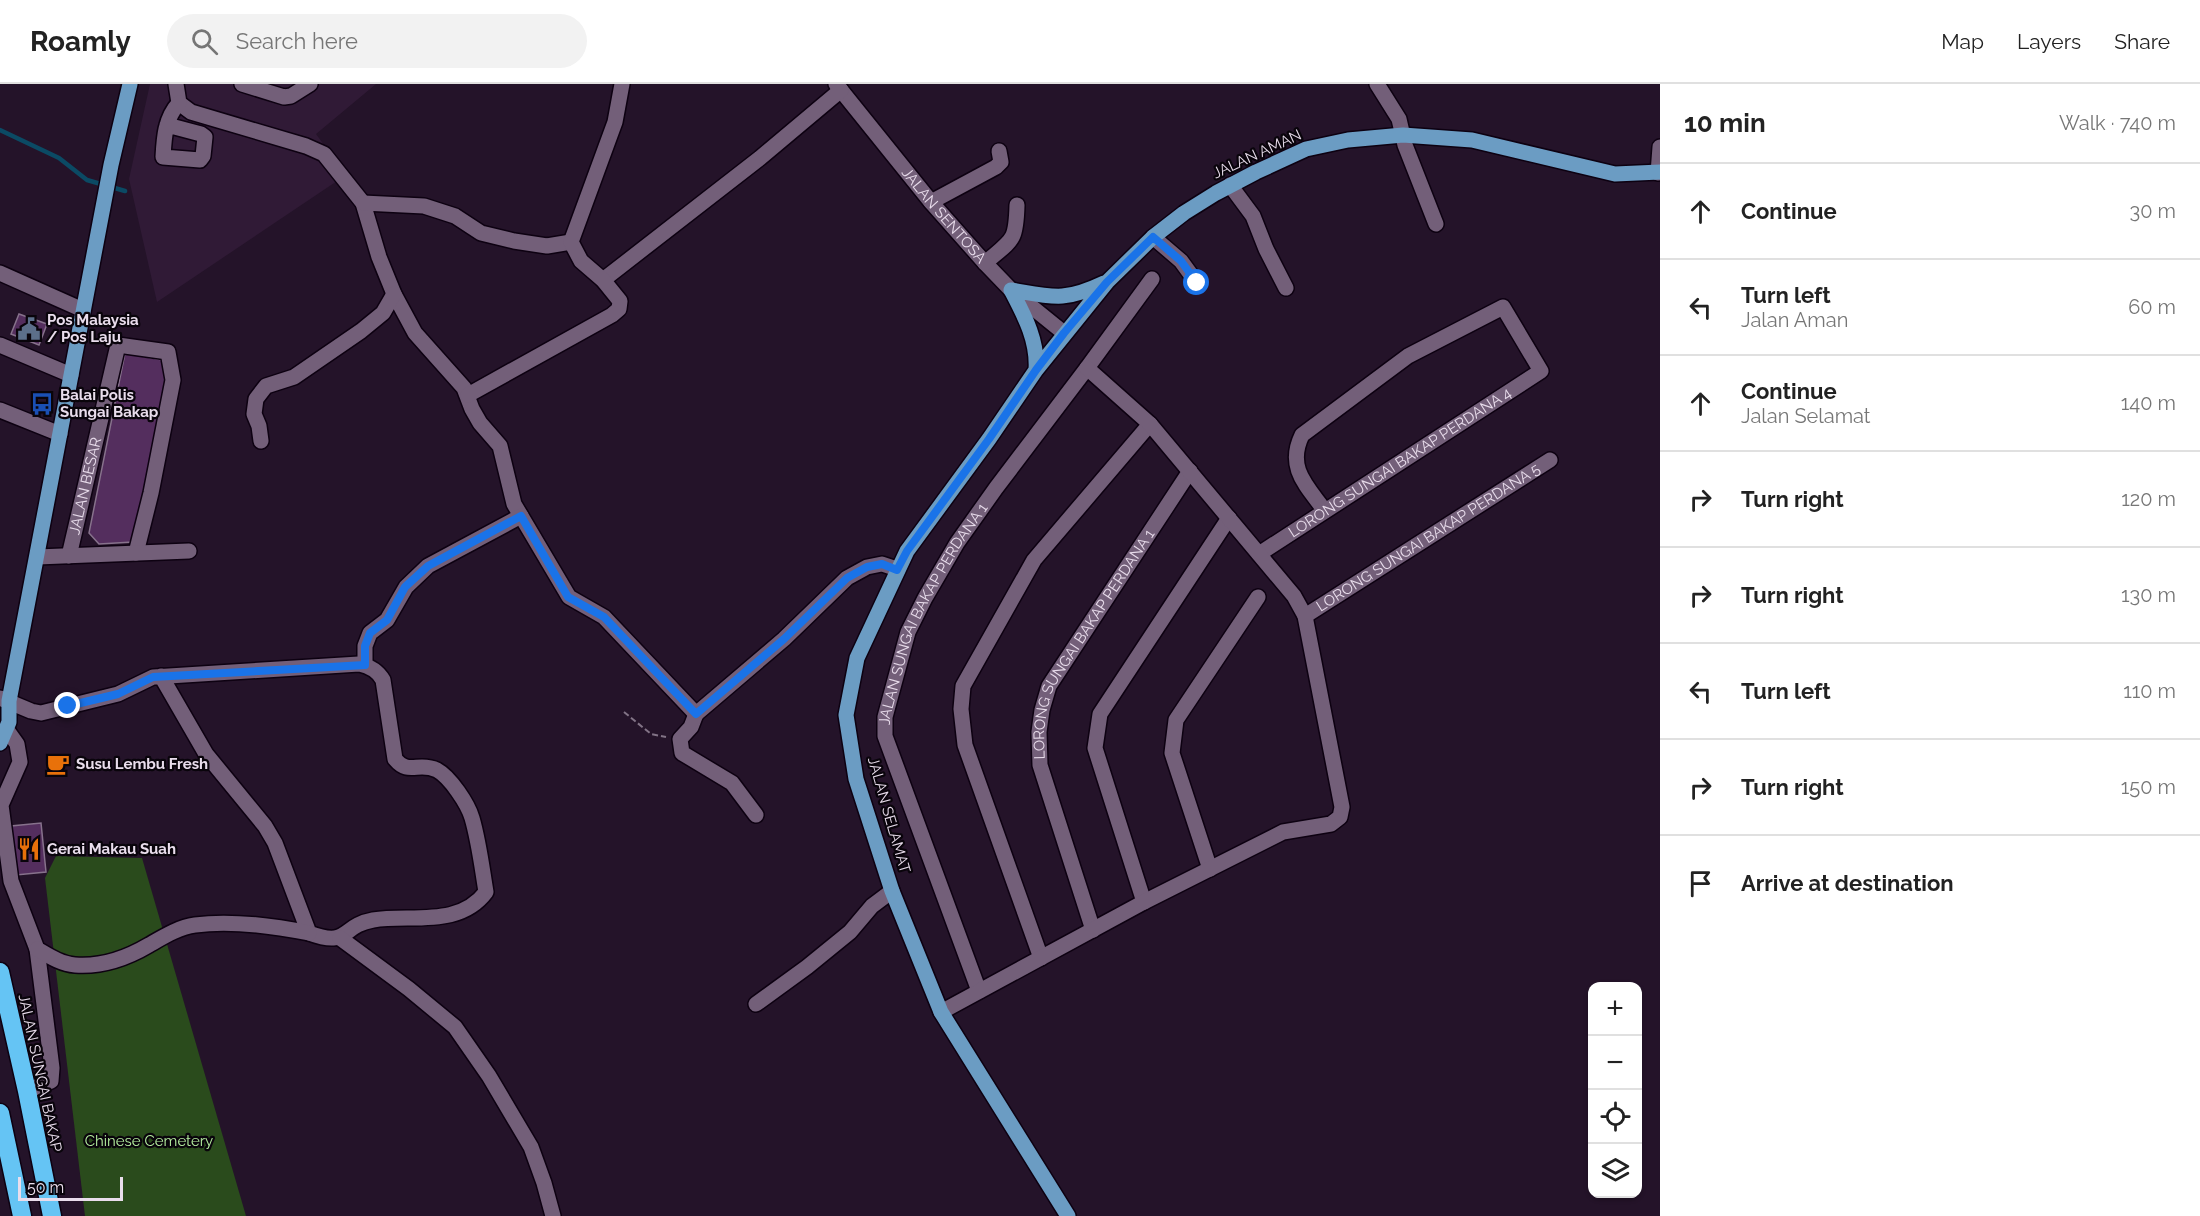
<!DOCTYPE html>
<meta charset="utf-8">
<style>
:root{--surface:#fff;--page:#f2f2f2;--text:#222;--muted:#767676;--line:#e0e0e0}
body{margin:0;font-family:Raleway,sans-serif;background:var(--page);color:var(--text)}
.controls{position:absolute;right:18px;bottom:18px;display:grid;overflow:hidden;border-radius:12px;box-shadow:0 2px 4px #0004}
.controls button{width:54px;height:54px;display:grid;place-items:center;padding:0;border:0;border-bottom:2px solid var(--line);background:var(--surface);color:var(--text);font:30px sans-serif}
.scale{position:absolute;left:18px;bottom:15px;width:105px;box-sizing:border-box;padding-left:6px;border:3px solid #e9ddec;border-top:0;font-size:16px;line-height:21px;white-space:nowrap;color:#e9ddec;-webkit-text-stroke:4px #09040b;paint-order:stroke}
.stop{position:absolute;width:18px;height:18px;margin:-14px;border:4px solid #1a73e8;border-radius:50%;background:#fff}
.stop.end{background:#1a73e8;border-color:#fff;box-shadow:0 2px 6px #0008}
.list{margin:0;padding:0;list-style:none}
h2{display:flex;justify-content:space-between;align-items:center;height:78px;margin:0;padding:0 24px;font-size:26px}
h2 small{font-size:20px;font-weight:400;color:var(--muted)}
.list li{display:grid;grid-template-columns:39px 1fr auto;gap:18px;align-items:center;box-sizing:border-box;height:96px;padding:0 24px;border-top:2px solid var(--line)}
.list b{display:block;font-size:22px;white-space:nowrap}
.list p{margin:0;font-size:20px;white-space:nowrap;color:var(--muted)}
.list em{font-size:20px;font-style:normal;color:var(--muted)}
.icon{flex:none;width:33px;height:33px;fill:none;stroke:currentColor;stroke-width:2;stroke-linecap:round;stroke-linejoin:round}
.map{position:relative;flex:none;width:1660px;height:1132px;overflow:hidden}
header{display:flex;align-items:center;gap:36px;box-sizing:border-box;height:84px;padding:0 30px;background:var(--surface);border-bottom:2px solid var(--line)}
header strong{font-size:28px}
nav{display:flex;gap:33px;margin-inline-start:auto;font-size:21px}
.search{width:420px;height:54px;background:var(--page);display:flex;align-items:center;gap:15px;box-sizing:border-box;padding:0 21px;border-radius:33px;color:var(--muted);font-size:22px}
main{display:flex}
aside{flex:1;background:var(--surface)}
.map>svg:first-child{display:block}
</style>
<header>
<strong>Roamly</strong>
<div class="search"><svg class="icon" aria-label="search" viewBox="0 0 24 24"><circle cx="10" cy="10" r="6"/><path d="M15 15l6 6"/></svg>Search here</div>
<nav><a>Map</a><a>Layers</a><a>Share</a></nav>
</header>
<main>
<div class="map">
<svg width="1660" height="1132" viewBox="0 0 1660 1132">
<rect width="100%" height="100%" fill="#241329"/>
<path fill="#301a36" d="M150,0H376L316,50L346,91L157,218L129,95Z"/>
<path fill="#2a4b1c" d="M56,772L142,774L246,1132H85L45,794Z"/>
<g fill="none" stroke-linecap="round" stroke-linejoin="round">
<path stroke="#0b4a64" stroke-width="4.5" d="M0,46L59,74L87,96L125,107"/>
</g>
<path fill="#542e5e" stroke="#87728c" stroke-width="1.5" d="M19,230L47,240L39,261L11,250Z
M125,269L163,276L167,301L133,458L99,460L89,449Z
M41,739L46,788L16,791L11,742Z"/>
<g fill="none" stroke-linecap="round" stroke-linejoin="round">
<g stroke="#0d0111" stroke-width="18">
<g id="minor">
<path d="M176,0L179,19L191,28L306,62L324,70L363,119L379,173L394,210L415,249L464,304L472,325L480,339L500,362L514,420L569,513L604,533L696,630L784,555L847,494L867,483L882,480L897,485"/>
<path d="M242,0L284,13L291,12L310,0"/>
<path id="s1" d="M836,0L931,118L985,179L1011,206L1064,249"/>
<path d="M1377,0L1399,35L1405,61L1436,140"/>
<path d="M167,41L201,50L205,53L203,72L200,76L163,73C164,54 165,34 179,19"/>
<path d="M1658,89L1660,63"/>
<path d="M1230,101L1253,132L1266,165L1286,204"/>
<path d="M931,118L996,83L1001,78L999,67"/>
<path d="M363,119L424,122L455,132L481,149L514,157L547,162L571,158"/>
<path d="M1153,153L1181,177L1197,199"/>
<path d="M985,179C1013,155 1016,158 1017,121"/>
<path d="M0,189L83,226"/>
<path d="M603,196L760,74L841,6"/>
<path d="M0,261L71,291"/>
<path d="M468,311L612,231L619,225L620,217L603,196L581,177L571,158L615,38L622,0"/>
<path d="M0,326L60,350"/>
<path d="M261,357L259,342L254,330L256,315L266,302L294,293L361,247L383,229L394,210"/>
<path id="s2" d="M1259,470L1541,287L1503,223L1408,272L1302,351C1286,384 1307,402 1325,427"/>
<path id="s3" d="M69,472L118,261L168,268L173,296L151,409L136,469"/>
<path d="M37,473L189,467"/>
<path id="s4" d="M1305,532L1550,376"/>
<path d="M365,581V562L370,549L387,536L406,503L428,482L521,432"/>
<path d="M0,614L31,627L41,629L118,610L153,593L359,580C369,582 378,587 383,596L395,675C409,692 418,677 437,686C450,693 468,720 472,734C479,758 482,784 486,808C459,844 411,830 373,836C340,842 350,864 309,849L275,759L265,742L206,670L161,592"/>
<path d="M696,630L691,643L680,655L682,669L732,699L756,731"/>
<path d="M7,646L17,660L20,678L1,721L11,797L37,865L52,984L51,997L27,1007"/>
<path d="M1210,785L1172,669L1176,636L1258,513"/>
<path d="M1144,818L1095,664L1100,630L1229,434"/>
<path id="s5" d="M1093,846L1040,681L1039,648L1042,626L1049,602L1190,387"/>
<path d="M340,854L409,905L455,943L489,992L531,1063L544,1099L553,1132"/>
<path d="M37,865C49,872 61,880 75,881C101,883 127,874 149,861C163,853 179,843 195,841C230,836 274,842 309,849"/>
<path d="M1041,874L965,661L961,625L963,602L1034,476L1150,340"/>
<path id="s6" d="M979,907L885,652V633L908,548L925,514L957,459L996,404L1087,284L1152,195"/>
<path d="M756,920L807,883L850,848L872,822L892,807"/>
<path d="M941,928L1144,818L1283,748L1331,740L1340,733L1342,723L1305,532L1294,512L1150,340L1087,284"/>
</g>
</g>
<g stroke="#0d0111" stroke-width="18">
<path id="major" d="M1011,206C1053,213 1064,218 1104,199
M1011,206C1024,231 1038,256 1036,286
M0,659L9,638V617L111,81L130,0
M1068,1132L941,928L892,807L856,695L846,631L857,574L907,467L989,355L1036,286L1107,198L1153,153L1184,129L1216,109L1256,88L1306,65L1348,56L1403,51L1472,56L1615,90L1660,88"/>
</g>
<g stroke="#0d0111" stroke-width="21">
<path id="highway" d="M0,888L27,1007L52,1132
M0,1029L22,1132"/>
</g>
<path stroke="#827386" stroke-width="2" stroke-dasharray="6 3" stroke-linecap="butt" d="M624,628L651,650L666,653"/>
<use href="#minor" stroke="#735f79" stroke-width="15"/>
<use href="#major" stroke="#6b9cc3" stroke-width="15"/>
<use href="#highway" stroke="#65c4f4" stroke-width="18"/>
</g>
<g fill="none" stroke-linecap="round" stroke-linejoin="round">
<path stroke="#1a73e8" stroke-width="8" d="M68,622L118,610L153,593L365,581V562L370,549L387,536L405,503L428,482L521,432L568,513L604,533L696,630L784,555L847,494L867,483L882,480L897,486L907,467L989,355L1036,286L1064,249L1107,198L1153,153L1181,177L1197,199"/>
</g>
<defs>
<g id="civic-bare" transform="scale(1.8)"><path d="M-.6-6.5H3V-4.5H.6V-3L4-1V1h2V6H-6V1h2V-1L-.6-3ZM-1.2 2.5V6h2.4V2.5Z" fill="#5c6f8a" stroke="#09040b" stroke-width="2.5" paint-order="stroke"/></g>
<g id="bus-bare" transform="scale(1.8)"><path d="M-5-6H5V4H4V6H2V4H-2V6H-4V4H-5ZM-3.5-4V0h7V-4ZM-3.5 1.2v1.5H-2V1.2ZM2 1.2v1.5H3.5V1.2Z" fill="#1a4fb4" stroke="#09040b" stroke-width="2.5" paint-order="stroke"/></g>
<g id="cafe-bare" transform="scale(1.8)"><path d="M-5.5-4.5H6V0H3Q3 3.5 0 3.5H-2.5Q-5.5 3.5-5.5 0ZM3-3.2v2h1.7v-2ZM-6 4.5H4V6H-6Z" fill="#e8710a" stroke="#09040b" stroke-width="2.5" paint-order="stroke"/></g>
<g id="restaurant-bare" transform="scale(1.8)"><path d="M-5-6h1v4h1v-4h1v4h1v-4h1v5L-1.5 .5V6h-2V.5L-5-1ZM5-6V6H3V1.5H1.5Q1.5-4 5-6Z" fill="#e8710a" stroke="#09040b" stroke-width="2.5" paint-order="stroke"/></g>
</defs>
<g fill-rule="evenodd">
<use href="#civic-bare" x="29" y="245"/>
<use href="#bus-bare" x="42" y="320"/>
<use href="#cafe-bare" x="58" y="680"/>
<use href="#restaurant-bare" x="29" y="765"/>
</g>
<g text-anchor="middle" stroke-width="4.5" stroke-linejoin="round" paint-order="stroke">
<g font-size="15" fill="#e9ddec" stroke="#09040b">
<text transform="translate(1257 70) rotate(-25)" y="5">JALAN AMAN</text>
<text dy="5" stroke="none"><textPath href="#s1" startOffset="170">JALAN SENTOSA</textPath></text>
<text dy="5" stroke="none"><textPath href="#s2" startOffset="168">LORONG SUNGAI BAKAP PERDANA 4</textPath></text>
<text dy="5" stroke="none"><textPath href="#s3" startOffset="72">JALAN BESAR</textPath></text>
<text dy="5" stroke="none"><textPath href="#s4" startOffset="146">LORONG SUNGAI BAKAP PERDANA 5</textPath></text>
<text dy="5" stroke="none"><textPath href="#s6" startOffset="405">JALAN SUNGAI BAKAP PERDANA 1</textPath></text>
<text dy="5" stroke="none"><textPath href="#s5" startOffset="309">LORONG SUNGAI BAKAP PERDANA 1</textPath></text>
<text transform="translate(889 731) rotate(74)" y="5">JALAN SELAMAT</text>
<text transform="translate(40 989) rotate(78)" y="5">JALAN SUNGAI BAKAP</text>
</g>
<g font-size="15" font-weight="bold" fill="#e9ddec" stroke="#09040b" text-anchor="start">
<text x="47" y="241">Pos Malaysia<tspan x="47" dy="17">/ Pos Laju</tspan></text>
<text x="60" y="316">Balai Polis<tspan x="60" dy="17">Sungai Bakap</tspan></text>
<text x="76" y="685">Susu Lembu Fresh</text>
<text x="47" y="770">Gerai Makau Suah</text>
</g>
<g font-size="15" fill="#b6f0a0" stroke="#09040b">
<text x="149" y="1062">Chinese Cemetery</text>
</g>
</g>
</svg>
<div class="controls">
<button>+</button>
<button>−</button>
<button><svg class="icon" aria-label="locate" viewBox="0 0 24 24"><circle cx="12" cy="12" r="6"/><path d="M12 2v4M12 18v4M2 12h4M18 12h4"/></svg></button>
<button><svg class="icon" aria-label="layers" viewBox="0 0 24 24"><path d="M12 4l9 5-9 5-9-5zM3 14l9 5 9-5"/></svg></button>
</div>
<div class="scale">50 m</div>
<div class="stop" style="left:1197px;top:199px"></div>
<div class="stop end" style="left:68px;top:622px"></div>
</div>
<aside>
<h2>10 min<small>Walk · 740 m</small></h2>
<ul class="list">
<li><svg class="icon" aria-label="ahead" viewBox="0 0 24 24"><path d="M12 20V5M6 11l6-6 6 6"/></svg><div><b>Continue</b></div><em>30 m</em></li>
<li><svg class="icon" aria-label="left" viewBox="0 0 24 24"><path d="M17 20v-9H6M10 6l-5 5 5 5"/></svg><div><b>Turn left</b><p>Jalan Aman</p></div><em>60 m</em></li>
<li><svg class="icon" aria-label="ahead" viewBox="0 0 24 24"><path d="M12 20V5M6 11l6-6 6 6"/></svg><div><b>Continue</b><p>Jalan Selamat</p></div><em>140 m</em></li>
<li><svg class="icon" aria-label="right" viewBox="0 0 24 24"><path d="M7 20v-9h11M14 6l5 5-5 5"/></svg><div><b>Turn right</b></div><em>120 m</em></li>
<li><svg class="icon" aria-label="right" viewBox="0 0 24 24"><path d="M7 20v-9h11M14 6l5 5-5 5"/></svg><div><b>Turn right</b></div><em>130 m</em></li>
<li><svg class="icon" aria-label="left" viewBox="0 0 24 24"><path d="M17 20v-9H6M10 6l-5 5 5 5"/></svg><div><b>Turn left</b></div><em>110 m</em></li>
<li><svg class="icon" aria-label="right" viewBox="0 0 24 24"><path d="M7 20v-9h11M14 6l5 5-5 5"/></svg><div><b>Turn right</b></div><em>150 m</em></li>
<li><svg class="icon" aria-label="arrive" viewBox="0 0 24 24"><path d="M6 21V4h12l-3 4 3 4H6"/></svg><div><b>Arrive at destination</b></div></li>
</ul>
</aside>
</main>
